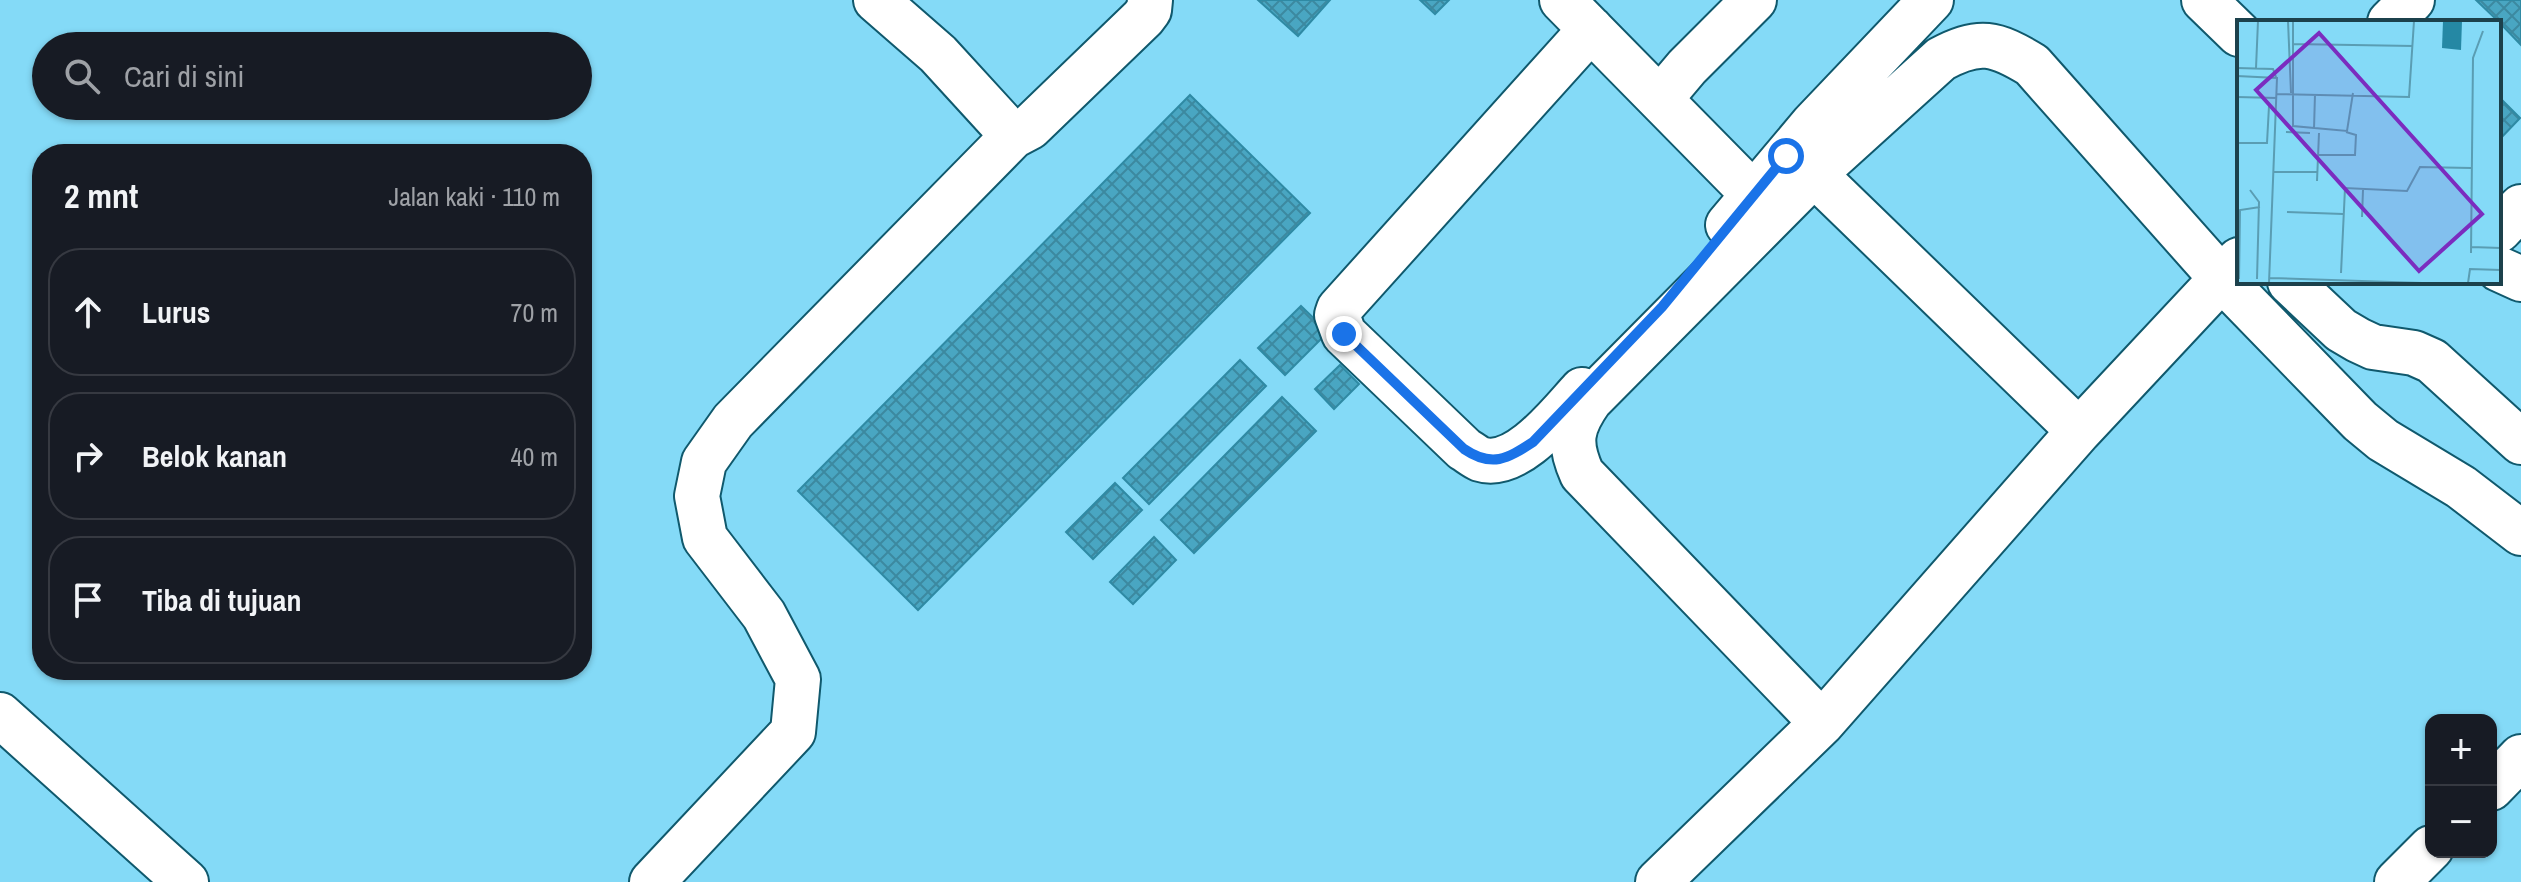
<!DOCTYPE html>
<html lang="id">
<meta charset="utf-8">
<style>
:root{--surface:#171b24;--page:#242831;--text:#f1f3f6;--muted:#9ea1a6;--line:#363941}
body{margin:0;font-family:"Archivo Narrow",sans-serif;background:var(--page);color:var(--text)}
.controls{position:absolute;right:24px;bottom:24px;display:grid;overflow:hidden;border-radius:16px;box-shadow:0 2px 6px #0004}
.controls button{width:72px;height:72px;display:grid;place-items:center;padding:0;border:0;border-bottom:2px solid var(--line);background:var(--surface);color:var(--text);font:40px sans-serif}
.stop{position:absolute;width:24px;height:24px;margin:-18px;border:6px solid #1a73e8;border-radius:50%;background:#fff}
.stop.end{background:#1a73e8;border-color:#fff;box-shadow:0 2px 8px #0008}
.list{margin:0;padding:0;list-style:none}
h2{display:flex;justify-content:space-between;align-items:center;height:104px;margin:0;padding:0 32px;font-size:34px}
h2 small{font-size:26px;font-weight:400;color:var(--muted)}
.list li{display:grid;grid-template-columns:52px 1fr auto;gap:24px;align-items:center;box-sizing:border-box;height:128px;margin:0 16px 16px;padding:0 16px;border:2px solid var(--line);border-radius:32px}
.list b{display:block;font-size:30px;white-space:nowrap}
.list em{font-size:26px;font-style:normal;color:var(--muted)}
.icon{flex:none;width:44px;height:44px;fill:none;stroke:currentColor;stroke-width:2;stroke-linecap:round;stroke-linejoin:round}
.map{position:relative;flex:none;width:2521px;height:882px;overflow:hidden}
.search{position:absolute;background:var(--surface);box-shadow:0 2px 6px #0004;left:32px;top:32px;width:560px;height:88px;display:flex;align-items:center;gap:20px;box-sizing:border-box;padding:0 28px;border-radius:44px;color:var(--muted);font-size:30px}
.panel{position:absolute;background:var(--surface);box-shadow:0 2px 6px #0004;left:32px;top:144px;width:560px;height:536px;border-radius:32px}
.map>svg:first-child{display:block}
</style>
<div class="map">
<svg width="2521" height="882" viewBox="0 0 2521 882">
<defs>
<pattern id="building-cross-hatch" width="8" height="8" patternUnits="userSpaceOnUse" patternTransform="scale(2)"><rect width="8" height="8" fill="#49a6c2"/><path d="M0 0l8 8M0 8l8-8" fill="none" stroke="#3c89a0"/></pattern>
</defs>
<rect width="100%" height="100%" fill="#84daf7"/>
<path fill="url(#building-cross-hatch)" stroke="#2f8aa4" stroke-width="2" d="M1258,0H1330L1298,36Z
M1420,0H1449L1435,14Z
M2476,0H2521V45L2499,22Z
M1190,95L1310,213L918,610L798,491Z
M2499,97L2520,118L2499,140Z
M1301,306L1328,332L1285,375L1258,348Z
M1240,360L1266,386L1149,504L1123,478Z
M1340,365L1359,384L1334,409L1315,389Z
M1282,397L1316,431L1194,553L1161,520Z
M1115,483L1142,510L1093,559L1066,532Z
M1154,537L1176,560L1133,604L1110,582Z"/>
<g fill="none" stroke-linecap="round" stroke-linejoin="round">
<g stroke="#10596d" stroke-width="48">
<path id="minor" d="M876,0L938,54L1013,136
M1562,0L1753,194
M2204,0L2239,34
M2390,22L2412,0
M1660,99L1687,67L1754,0
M1814,174L2079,431
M1728,225L1813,124L1931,0
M2499,230L2521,207
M2499,269L2521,279
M2290,282L2341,330L2358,340L2373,347L2414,353L2432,361L2521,442
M1582,390C1560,414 1517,471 1480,459C1475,457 1469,452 1464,449L1344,334L1337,315L1339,309L1591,29
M0,715L186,882
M1822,723L1582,474C1568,443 1571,427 1590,400L1814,174L1941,59C1979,38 1996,43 2032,65L2222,279L2360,421L2383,440L2461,487L2521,533
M2491,788L2521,757
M652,882L793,732L798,679L764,615L705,538L697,496L704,462L733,421L1013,136L1030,127L1143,18L1149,10L1150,0
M1658,882L1822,723L2079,431L2239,260
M2397,882L2431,848"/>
</g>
<use href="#minor" stroke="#fff" stroke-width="44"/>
</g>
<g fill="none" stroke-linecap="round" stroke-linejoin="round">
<path stroke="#1a73e8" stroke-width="10" d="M1344,334L1464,449C1492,468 1507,459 1533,442L1662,307L1786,156"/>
</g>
<g transform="translate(2237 20)">
<rect width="264" height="264" fill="#84daf7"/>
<path d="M206,1H225L224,30L205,28Z" fill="#2588a4"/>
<path fill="none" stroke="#5a9db3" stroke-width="2" d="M51,1L54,73M56,1V106L110,111L116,73M56,24L176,26M0,48L36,49L39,57M19,48L21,1M0,56L40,58L32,263M40,74L172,77L177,1M0,77L40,78M77,109L78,74M49,112L73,113M0,123H30L32,86M81,135H118L119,115L109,112M37,152H80M80,161L82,113M13,170L22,182L20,259M50,192L106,194M125,197L126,170M234,227L264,228M234,233L236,38L246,11M104,253L108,168L170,171L183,147L234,148M33,258L185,263M2,259L3,190L23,187M231,263L233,249L264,250"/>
<path fill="#7b2cbf" fill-opacity="0.15" stroke="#7b2cbf" stroke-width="4" d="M82,13L245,194L182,251L19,70Z"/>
<rect width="264" height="264" fill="none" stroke="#1c414c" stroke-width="4"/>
</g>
</svg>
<div class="controls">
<button>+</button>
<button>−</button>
</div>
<div class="stop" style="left:1786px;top:156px"></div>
<div class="stop end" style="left:1344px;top:334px"></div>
<div class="search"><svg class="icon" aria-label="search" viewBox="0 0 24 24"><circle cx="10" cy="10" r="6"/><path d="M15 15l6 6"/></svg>Cari di sini</div>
<section class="panel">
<h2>2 mnt<small>Jalan kaki · 110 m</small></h2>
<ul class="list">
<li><svg class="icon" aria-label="ahead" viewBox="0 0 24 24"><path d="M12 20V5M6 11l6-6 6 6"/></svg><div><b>Lurus</b></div><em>70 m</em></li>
<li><svg class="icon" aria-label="right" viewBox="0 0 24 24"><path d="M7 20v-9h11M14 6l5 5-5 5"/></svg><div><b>Belok kanan</b></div><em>40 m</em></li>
<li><svg class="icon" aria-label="arrive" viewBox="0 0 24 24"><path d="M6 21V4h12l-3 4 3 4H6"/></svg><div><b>Tiba di tujuan</b></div></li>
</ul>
</section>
</div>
